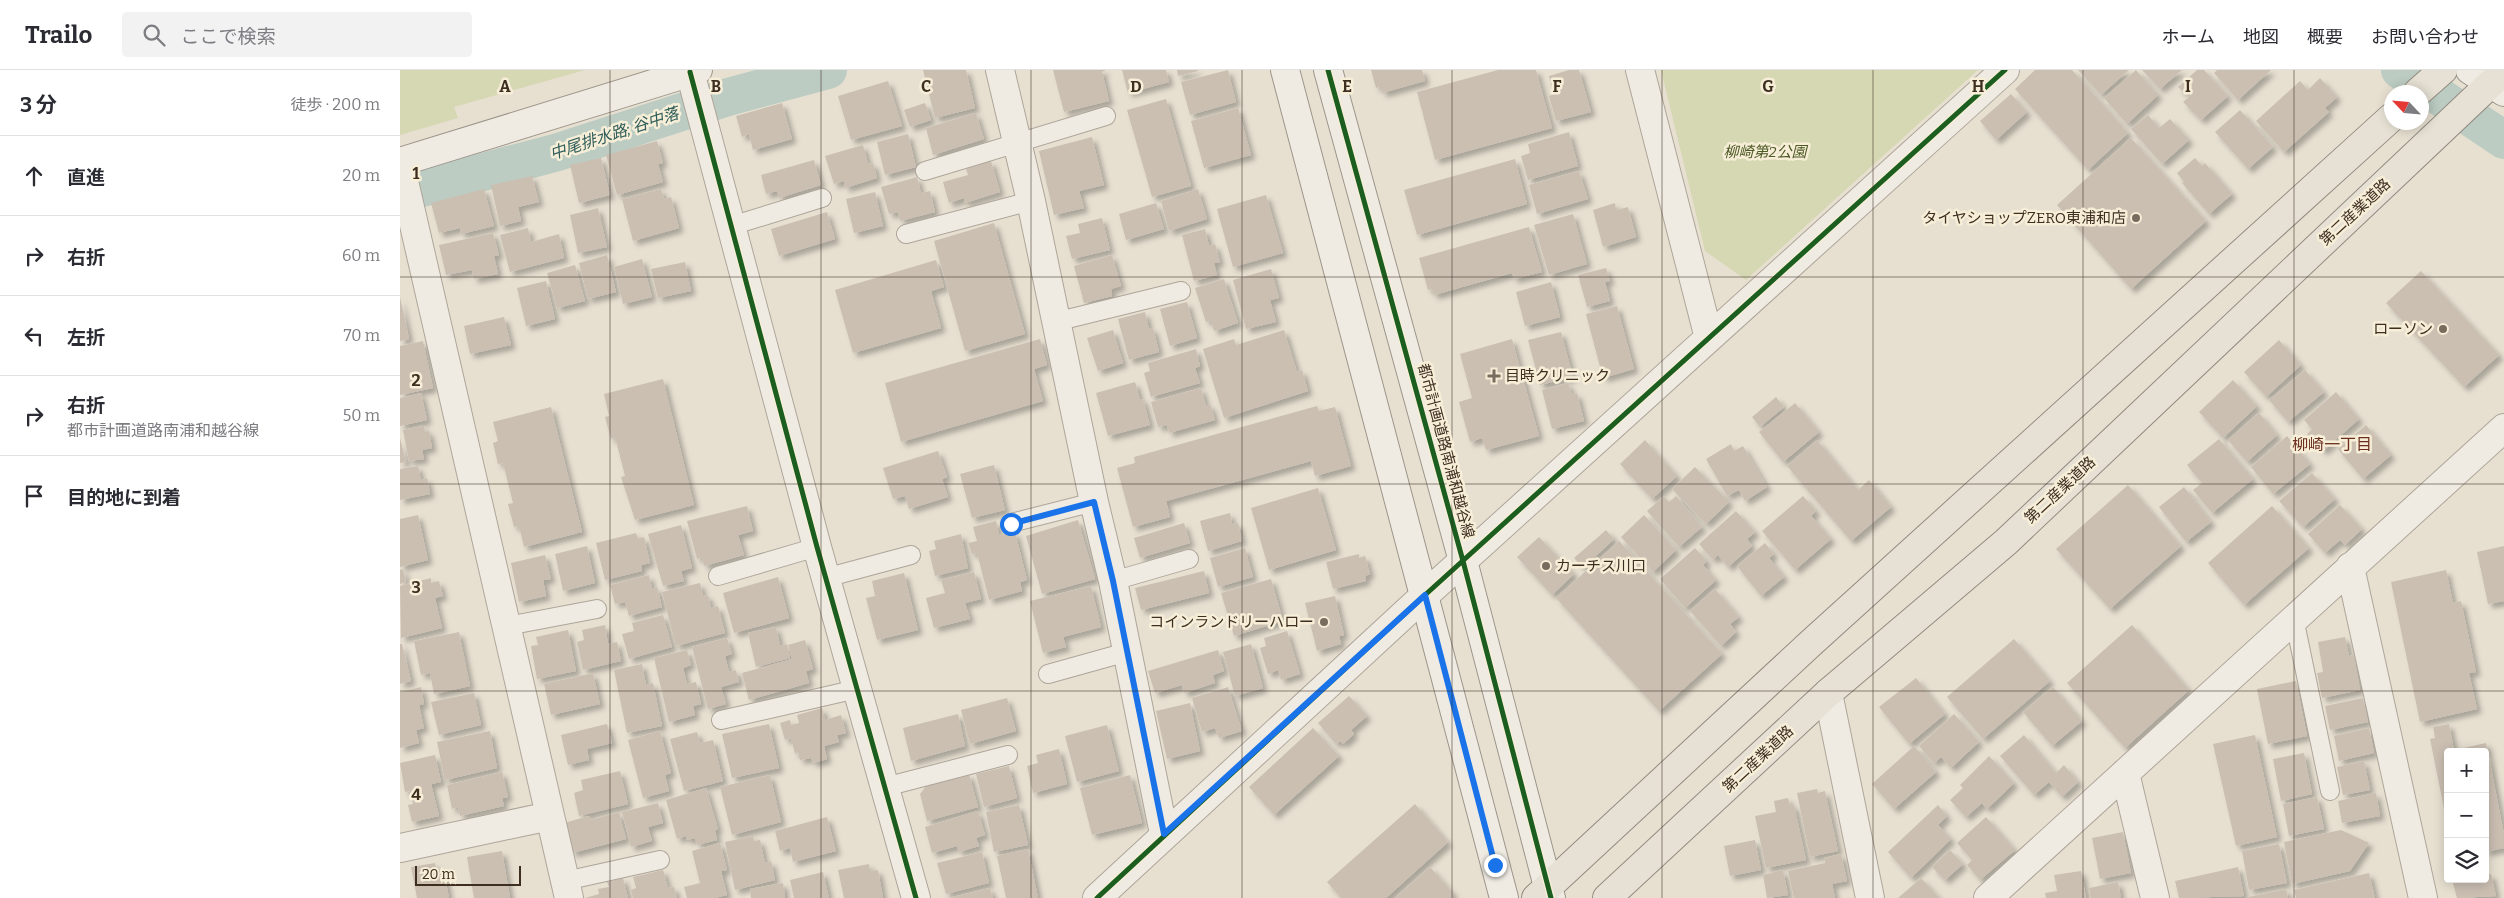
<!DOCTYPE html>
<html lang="ja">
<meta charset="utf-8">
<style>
:root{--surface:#fff;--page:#f2f2f3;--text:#2b2b33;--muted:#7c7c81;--line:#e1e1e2}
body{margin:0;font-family:Bitter,"Noto Sans JP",serif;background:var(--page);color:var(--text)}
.controls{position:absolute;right:15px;bottom:15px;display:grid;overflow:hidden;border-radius:5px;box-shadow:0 2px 12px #0003}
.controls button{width:45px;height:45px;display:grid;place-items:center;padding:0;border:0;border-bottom:1px solid var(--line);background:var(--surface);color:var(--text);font:25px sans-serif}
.compass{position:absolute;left:1984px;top:15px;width:45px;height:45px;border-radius:50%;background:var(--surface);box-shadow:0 2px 12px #0003;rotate:296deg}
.scale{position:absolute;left:15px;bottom:12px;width:106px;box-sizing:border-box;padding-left:5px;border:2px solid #3d2e20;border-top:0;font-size:14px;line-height:18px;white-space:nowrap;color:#3d2e20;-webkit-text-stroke:4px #f7eed8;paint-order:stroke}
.stop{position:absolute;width:15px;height:15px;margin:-11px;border:4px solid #1a73e8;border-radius:50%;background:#fff}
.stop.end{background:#1a73e8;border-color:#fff;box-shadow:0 1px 5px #0008}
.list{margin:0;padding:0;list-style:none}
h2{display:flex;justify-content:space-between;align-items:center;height:65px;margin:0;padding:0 20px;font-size:21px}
h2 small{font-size:16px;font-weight:400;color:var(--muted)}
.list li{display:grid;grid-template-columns:32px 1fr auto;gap:15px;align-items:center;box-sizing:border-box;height:80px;padding:0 20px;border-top:1px solid var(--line)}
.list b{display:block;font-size:19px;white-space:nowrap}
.list p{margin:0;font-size:16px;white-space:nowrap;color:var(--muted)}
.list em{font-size:16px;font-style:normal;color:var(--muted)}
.icon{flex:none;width:28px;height:28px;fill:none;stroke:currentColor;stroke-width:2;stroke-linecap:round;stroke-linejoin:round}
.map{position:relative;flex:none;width:2104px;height:828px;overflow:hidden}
header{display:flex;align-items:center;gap:30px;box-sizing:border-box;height:70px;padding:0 25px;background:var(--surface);border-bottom:1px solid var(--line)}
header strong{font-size:24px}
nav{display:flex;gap:28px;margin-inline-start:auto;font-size:18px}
.search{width:350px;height:45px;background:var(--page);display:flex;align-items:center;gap:12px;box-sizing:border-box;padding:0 18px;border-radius:5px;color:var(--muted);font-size:19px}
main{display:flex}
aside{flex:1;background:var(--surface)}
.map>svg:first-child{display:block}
</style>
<header>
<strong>Trailo</strong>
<div class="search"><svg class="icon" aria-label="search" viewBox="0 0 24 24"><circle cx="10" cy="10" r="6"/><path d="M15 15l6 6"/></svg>ここで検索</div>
<nav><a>ホーム</a><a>地図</a><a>概要</a><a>お問い合わせ</a></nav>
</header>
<main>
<aside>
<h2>3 分<small>徒歩 · 200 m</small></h2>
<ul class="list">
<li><svg class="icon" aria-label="ahead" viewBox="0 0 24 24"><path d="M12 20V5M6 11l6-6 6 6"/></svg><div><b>直進</b></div><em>20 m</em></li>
<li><svg class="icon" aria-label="right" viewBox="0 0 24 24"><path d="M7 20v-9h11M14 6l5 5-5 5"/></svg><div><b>右折</b></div><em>60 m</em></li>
<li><svg class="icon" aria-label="left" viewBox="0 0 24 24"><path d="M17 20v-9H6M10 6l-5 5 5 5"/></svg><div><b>左折</b></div><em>70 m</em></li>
<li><svg class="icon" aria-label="right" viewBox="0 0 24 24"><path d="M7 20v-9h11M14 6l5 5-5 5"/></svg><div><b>右折</b><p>都市計画道路南浦和越谷線</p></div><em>50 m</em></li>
<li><svg class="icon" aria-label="arrive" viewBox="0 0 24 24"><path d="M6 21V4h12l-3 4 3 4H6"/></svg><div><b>目的地に到着</b></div></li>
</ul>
</aside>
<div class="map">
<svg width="2104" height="828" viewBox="0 0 2104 828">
<defs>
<filter id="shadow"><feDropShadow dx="4.5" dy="4.5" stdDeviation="2.5" flood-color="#0004"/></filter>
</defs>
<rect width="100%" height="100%" fill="#e7e0d1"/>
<path fill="#d6d7b3" d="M0,0H185L54,37L58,48L0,65Z
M1261,0H1578L1346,210L1305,181Z"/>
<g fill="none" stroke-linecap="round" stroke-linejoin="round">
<path stroke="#bcccc2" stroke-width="38" d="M2000,0L2104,70
M0,124L158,82L328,27L428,0"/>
</g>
<path fill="#cbbfb2" filter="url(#shadow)" d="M523,0H566L575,38L535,48Z
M653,0H706L702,2L709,31L664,42Z
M722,0H766L769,12L728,23Z
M777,0H798V1L778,6Z
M828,0L836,32L790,45L781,12Z
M971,0H1022L1025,11L982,23L981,16L976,18Z
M1098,0H1136L1152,58L1035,90L1017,22Z
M1169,0H1179L1191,42L1156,51L1149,26L1154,24L1149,6Z
M1635,0H1672L1728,63L1688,100L1615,19Z
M1678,0H1729L1701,25Z
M1736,0L1758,25L1727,54L1704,28Z
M1742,0H1782L1760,19Z
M1797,0H1804L1828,26L1801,50L1783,32L1789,27L1778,17Z
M1817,0H1871L1838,30L1814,3Z
M1920,8L1937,27L1925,38L1929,42L1884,82L1856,51L1900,11L1908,20Z
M488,11L502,56L451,70L438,26Z
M1611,24L1627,42L1596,70L1580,51Z
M766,29L791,116L752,127L727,40Z
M382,33L392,69L353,80L349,64L342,67L336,46Z
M525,33L531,50L510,57L504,40Z
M838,38L851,85L804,98L791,51Z
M1840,40L1873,77L1848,99L1815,62Z
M576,43L584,69L533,85L526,58Z
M1748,45L1759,58L1770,49L1789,70L1762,94L1731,59Z
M1169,62L1178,96L1128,110L1121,86L1130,83L1128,74Z
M508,64L516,97L485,105L477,72Z
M692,67L704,115L679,121L684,138L654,145L639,81Z
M1731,68L1806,151L1731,219L1657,135Z
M257,71L263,93L258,94L263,112L217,125L206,85Z
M463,75L468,94L473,93L477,108L445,118L444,111L434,114L425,86Z
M201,88L210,125L179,133L170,95Z
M1795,88L1802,96L1805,93L1832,124L1809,144L1782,113L1784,112L1777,103Z
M1115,89L1127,134L1017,165L1004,120Z
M414,90L421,115L379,128L377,121L366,124L361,105Z
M591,91L600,122L565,133L564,128L549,133L543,112L568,105L566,99Z
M1179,101L1188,129L1137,144L1129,115Z
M132,106L139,132L118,137L121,151L100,156L91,115Z
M517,107L521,123L530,121L535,142L500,151L498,142L489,144L481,117Z
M84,119L94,156L61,164L60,158L39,163L31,133Z
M261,119L264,129L271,127L279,158L233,171L222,129Z
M798,119L807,149L769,161L761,131Z
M475,122L483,156L454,163L446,129Z
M866,125L883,183L833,197L817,139Z
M756,133L764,159L726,170L719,144Z
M1215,133L1216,140L1228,137L1236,167L1203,177L1193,140Z
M198,138L207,177L178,183L170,145Z
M427,142L435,169L379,186L371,159Z
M1173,144L1187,194L1149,205L1134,155Z
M702,148L710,180L672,189L666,166L680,163L678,154Z
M594,153L625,264L565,281L534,171Z
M1129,157L1142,202L1114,209L1112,203L1034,225L1032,219L1028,220L1019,188Z
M128,158L131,172L159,164L164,188L110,202L100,165Z
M805,159L809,176L815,174L820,192L814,193L817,205L794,211L782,165Z
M93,163L99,185L94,186L98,204L74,209L72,200L46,205L39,175Z
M207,185L216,222L188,229L179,193Z
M712,185L721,216L711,219L712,226L684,233L674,196Z
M242,189L252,227L223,234L214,197Z
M536,190L544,217L531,221L541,258L453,283L435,220Z
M285,192L291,221L258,228L251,199Z
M175,195L185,231L157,238L147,203Z
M1206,198L1210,211L1205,212L1210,231L1187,237L1178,205Z
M871,199L879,228L870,230L876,252L846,259L833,210Z
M2021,201L2099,285L2064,317L1986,233Z
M824,209L838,253L814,261L811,250L806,252L795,218Z
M146,211L155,249L126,256L117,218Z
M1151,212L1160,247L1125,256L1116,222Z
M0,227L9,269L0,271Z
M787,232L797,268L770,276L760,239Z
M1217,236L1234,299L1203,308L1186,244Z
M745,242L749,259L753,258L759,282L729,290L718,249Z
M104,247L111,275L70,284L64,256Z
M713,260L723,293L698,301L687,268Z
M884,260L897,302L902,300L908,321L824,348L803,279L834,269L836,275Z
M1161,262L1173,307L1140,315L1128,270Z
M640,269L647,295L634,299L643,331L501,372L485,313Z
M1112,269L1139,366L1086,380L1082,368L1070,372L1059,332L1072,328L1060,284Z
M1879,270L1901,295L1866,327L1844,302Z
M23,271L33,318L0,325V276Z
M796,279L800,296L795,298L800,313L751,327L744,303L750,301L748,293Z
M1905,300L1924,322L1888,352L1869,330Z
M263,309L294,435L235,450L221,407L225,406L215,367L211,369L205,347L209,346L204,324Z
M1833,310L1857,336L1823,368L1799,342Z
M735,312L740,330L743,329L750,355L708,366L696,323Z
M1168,313L1172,325L1177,323L1184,351L1152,359L1142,320Z
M801,318L806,336L810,334L815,350L769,363L767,355L758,357L751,332Z
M1936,322L1959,349L1923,381L1907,364L1912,359L1904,350Z
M21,323L27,350L0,356V328Z
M1376,327L1384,337L1360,357L1352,347Z
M1395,333L1419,362L1383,392L1359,362Z
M917,336L919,341L935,337L951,396L915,406L911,391L766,431L770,447L733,457L717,398L735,393L734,387Z
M151,337L182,462L124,477L119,456L114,457L108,434L113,433L103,393L98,394L93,373L98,371L93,352Z
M1859,343L1877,365L1847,392L1828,370Z
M1966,355L1991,385L1963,409L1938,379Z
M24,356L25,362L29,361L32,378L22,380L24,389L9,391L3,360Z
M1887,366L1910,394L1873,424L1851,397Z
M0,368L6,392L0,393Z
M1819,369L1853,409L1812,443L1793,420L1802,413L1787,395Z
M1245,370L1277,406L1252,429L1220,394Z
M1417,370L1458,420L1469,410L1491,437L1451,471L1387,396Z
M1331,374L1334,381L1343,376L1367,417L1345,431L1339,420L1327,426L1306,389Z
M538,381L547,407L542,409L548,427L509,439L505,426L493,429L483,398Z
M594,395L605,440L572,448L560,404Z
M18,396L21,410L27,408L30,424L0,430V399Z
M1295,397L1329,432L1306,454L1272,419Z
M1912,403L1935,429L1903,457L1879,431Z
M1728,415L1781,476L1710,539L1656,479Z
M1784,417L1811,452L1786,472L1759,437Z
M918,418L936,480L869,500L851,438Z
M1264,426L1269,432L1276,426L1302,457L1279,477L1247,441Z
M1403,426L1416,441L1411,446L1431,469L1395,500L1362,461Z
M1940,435L1962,459L1945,475L1940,470L1925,483L1908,464Z
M347,436L353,461L338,465L344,485L304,496L302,487L297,489L287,451Z
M1872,436L1909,478L1844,535L1808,493Z
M1336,441L1355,462L1347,469L1352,476L1328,497L1318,485L1313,490L1299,474Z
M830,443L832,454L838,453L842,471L808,481L800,451Z
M18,445L28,490L0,497V449Z
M1244,445L1276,480L1253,502L1221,467Z
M678,450L695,509L642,524L626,466Z
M596,451L599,465L615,462L627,510L620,512L622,521L589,530L577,483L572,484L568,473L577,471L573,457Z
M784,453L790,473L740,488L734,468Z
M281,455L292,498L281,501L284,511L263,516L248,464Z
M1206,460L1214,469L1183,498L1174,488Z
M236,463L238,469L244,467L250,493L241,495L242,501L205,510L196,473Z
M561,464L568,498L535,506L529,481L536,479L534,471Z
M1139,467L1174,504L1152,525L1117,487Z
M1219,471L1322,584L1259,641L1156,528Z
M1365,473L1374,484L1369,488L1384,507L1361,526L1337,496Z
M187,476L195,513L163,521L155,484Z
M2104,476V531L2088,534L2077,482Z
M845,478L853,507L818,517L810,488Z
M1295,478L1307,491L1303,495L1316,510L1285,538L1260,509Z
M959,484V488L965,486L970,504L965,506L966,511L933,519L926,492Z
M145,485L151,509L143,510L146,526L119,532L111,493Z
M3,499L6,512L0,514V500Z
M2046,500L2053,533L2061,531L2076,602L2069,603L2077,639L2020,652L1991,512Z
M804,501L809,523L741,540L735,518Z
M574,502L581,529L565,533L570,549L534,558L526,528L545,523L541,510Z
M504,503L518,560L477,570L466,528L475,526L472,511Z
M249,505L252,519L257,517L262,537L229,546L225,532L215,534L210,515Z
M378,507L389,548L334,563L323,523Z
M31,508V513L39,511L43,526L35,528L42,558L1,568L0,516Z
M871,509L883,551L834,566L821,523Z
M300,513L303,526L308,525L311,538L318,536L325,563L276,576L262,522Z
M691,516L701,557L663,567L666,577L643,583L630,531Z
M1315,519L1339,547L1330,554L1336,562L1321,576L1290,541Z
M935,526L944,565L939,566L941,574L917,581L905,533Z
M263,545L272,577L229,589L222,564L234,561L232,553Z
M205,555L208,574L217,572L221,591L183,600L177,572L184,570L182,560Z
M1732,555L1789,620L1725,678L1667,613Z
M376,557L380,576L387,574L390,588L356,597L348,563Z
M168,560L176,601L137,609L131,576L138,575L136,567Z
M887,561L900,604L881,610L878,600L868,604L860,578L866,576L864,568Z
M59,562L70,616L34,624L30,603L21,605L14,571Z
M1945,567L1949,586L1954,585L1960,620L1922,628L1917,603L1923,602L1918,572Z
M327,568L332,584L325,586L329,602L336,600L339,612L321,617L326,634L308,639L292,577Z
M1614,569L1650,611L1583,669L1547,627Z
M405,570L413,599L406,601L409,613L349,630L342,603L392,589L388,575Z
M0,574H2L11,611L0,614Z
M851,574L863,618L835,626L823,582Z
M287,580L291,595L283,598L287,614L296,612L301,634L293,636L295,645L269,652L254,588Z
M818,580L824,601L813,605L815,613L784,623L782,615L755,623L748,601Z
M242,594L246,615L253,613L262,656L227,663L214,600Z
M193,603L200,634L151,645L144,614Z
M1516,608L1545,644L1509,674L1479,637Z
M1896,611L1907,666L1868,674L1857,619Z
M21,617L24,634L19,635L24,658L16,660L19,673L0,678V622Z
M828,617L842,661L819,668L815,658L802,662L792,628Z
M1653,617L1682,651L1652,676L1623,642Z
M74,623L81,655L39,665L31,632Z
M949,626L967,646L951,660L954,664L943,674L940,671L936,674L918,653Z
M607,628L616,661L570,674L561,640Z
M1963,628L1968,652L1930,660L1925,636Z
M790,633L800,681L767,689L756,641Z
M422,638L425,650L441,645L446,663L437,665L439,672L424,676L427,689L413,693L411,688L400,690L398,682L395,684L391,668L385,670L380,653L390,650L391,655L399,653L397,645Z
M558,644L565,676L511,691L503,658Z
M1554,644L1579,672L1551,698L1541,687L1534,693L1519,676Z
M207,654L212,673L187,679L189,690L168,695L161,665Z
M369,654L379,698L332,708L322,664Z
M2049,654L2054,680L2086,673L2104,764V778L2085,782V682H2048L2047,753L2030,669L2035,668L2033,657Z
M707,655L719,701L677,712L665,666Z
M913,658L939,686L874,745L849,717Z
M1969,658L1974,683L1939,691L1934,666Z
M90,661L97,698L45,710L37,672Z
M260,661L271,703L265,705L269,721L243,728L228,670Z
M297,662L300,673L313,670L323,711L284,721L270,669Z
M1624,665L1656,703L1664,695L1678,712L1662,727L1649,712L1634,725L1600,686Z
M1855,665L1877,767L1836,776L1813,674Z
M1514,676L1536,702L1494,739L1472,714Z
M659,679L667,714L633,723L627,696L638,693L636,685Z
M1904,683L1912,724L1881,731L1873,689Z
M35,685L41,712L31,714L39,746L12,752L8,735L13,734L10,721L5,722L0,693Z
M1589,686L1614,713L1587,739L1582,733L1566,747L1550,730L1563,718L1560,715Z
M1964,691L1970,720L1943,725L1937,697Z
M609,696L617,728L584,737L576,704Z
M220,701L228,734L179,746L174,723L183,720L181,710Z
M102,702L108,727L102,728L104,736L60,746L58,737L52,739L47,715Z
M569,704L578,737L527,751L520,724L526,716Z
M370,705L381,752L332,765L320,717Z
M730,705L742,753L692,765L680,718Z
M306,718L318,759L315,760L317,770L297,775L295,768L287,770L286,766L277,769L266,730Z
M1417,719L1418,723L1425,721L1438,781L1410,787L1397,723Z
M1976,723L1980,746L1942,753L1938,731Z
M1917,727L1924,759L1889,766L1883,734Z
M1388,728L1390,736L1394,735L1406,790L1366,798L1355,746L1376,742L1374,731Z
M258,733L263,753L248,757L252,771L231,777L222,742Z
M1015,734L1048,772L986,828H941L927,812Z
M619,735L628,775L594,782L586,742Z
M1538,735L1547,746L1538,755L1551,769L1511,808L1488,782Z
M578,741L585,765L576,768L579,776L559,782L557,776L532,783L525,757Z
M219,742L226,769L172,783L164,753L189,746L191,750Z
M427,747L436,781L393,792L390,778L380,781L375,761Z
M1586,747L1615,780L1580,810L1567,795L1572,790L1557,773Z
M1941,760L1969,773L1950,801L1892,814L1884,772Z
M1723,762L1731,803L1700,809L1692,768Z
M353,766L354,771L360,770L365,793L371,791L375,810L335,820L325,772Z
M1355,770L1361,800L1330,806L1324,776Z
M320,773L327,800L321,801L327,825L315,828H287L284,817L300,813L292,781Z
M1879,774L1887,813L1849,820L1842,781Z
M628,779L638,828H606L597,786Z
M1550,780L1563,794L1545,810L1532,797Z
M102,781L110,828H74L67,787Z
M582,782L589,813L546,824L537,793Z
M1441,784L1447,811L1432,814L1435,828H1394L1388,801L1425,793L1424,788Z
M35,793L37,803L44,802L49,828H17L11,797Z
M469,794L470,801L478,800L483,828H444L438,800Z
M1030,797L1053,823L1052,828H995Z
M1838,797L1844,826L1779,828L1775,811Z
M263,800L268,818L274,817L277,828H233L231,820L236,818L233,807Z
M1383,800L1388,825L1367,828L1363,805Z
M1681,801L1686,828H1646L1645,823L1657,821L1654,805Z
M423,802L429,828H394L390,810Z
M1969,803L1975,828H1896L1894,820Z
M2091,804L2096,826L2057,828L2053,813L2068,809H2085V805Z
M223,808L228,828H185L199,824L198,819L209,817L207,812Z
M1521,808L1539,828H1498Z
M1718,812L1721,828H1691L1689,818Z
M383,813L385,828H351L350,819Z
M590,818L593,828H553V827Z
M1886,819L1888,828H1848V827Z"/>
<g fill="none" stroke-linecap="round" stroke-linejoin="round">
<g stroke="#ada599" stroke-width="20">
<path id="lane" d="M525,101L706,46
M331,156L422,128
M506,164L631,131
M655,252L781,221
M611,453L694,432
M318,506L417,477
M425,508L511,485
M713,511L789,489
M1894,548L1930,721
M107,556L197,539
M648,604L727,582
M321,650L457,619
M485,717L608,685
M165,811L260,790"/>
</g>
<g stroke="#ada599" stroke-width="30">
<path id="street" d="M600,0L631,131L694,432L713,511L764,764
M1240,0L1309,268
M290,2L417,477L516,828
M0,94L169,828
M1950,497L2023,828
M1428,623L1470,828
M1725,703L1755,828
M0,778L150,746
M697,828L1025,525L1605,0
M1588,828L2104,358"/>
</g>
<g stroke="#9c958a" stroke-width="30">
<path id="secondary" d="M885,0L1104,828
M928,0L1063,491L1151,828
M2070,0L2104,22
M0,92L298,0"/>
</g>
<g stroke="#928b80" stroke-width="30">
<path id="primary" d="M2018,22L2043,0
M1136,828L1411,573L1992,47
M1207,828L1428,623L1606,472L2104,1"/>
</g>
<use href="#lane" stroke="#efebe3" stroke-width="18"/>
<use href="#street" stroke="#efebe3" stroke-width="28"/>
<use href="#secondary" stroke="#efebe3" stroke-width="28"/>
<use href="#primary" stroke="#e6e1d4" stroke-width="28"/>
<g stroke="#f7eed8" stroke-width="8">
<path id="cycleway" d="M928,0L1063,491L1151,828
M290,2L417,477L516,828
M697,828L1025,525L1605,0"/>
</g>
<use href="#cycleway" stroke="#1b5e20" stroke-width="5"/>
</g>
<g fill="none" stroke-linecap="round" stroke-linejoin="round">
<path stroke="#1a73e8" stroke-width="6" d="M611,454L694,432L713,511L764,764L1025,525L1095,795"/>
</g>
<path fill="none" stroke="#3d2e20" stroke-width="1" stroke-opacity="0.55" d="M210,0V828M421,0V828M631,0V828M842,0V828M1052,0V828M1262,0V828M1473,0V828M1683,0V828M1894,0V828M0,207H2104M0,414H2104M0,621H2104"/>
<g fill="#786c5e" stroke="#f7eed8" stroke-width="2">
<circle cx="1736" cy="148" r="5"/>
<circle cx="2043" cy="259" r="5"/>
<path d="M1091.5 298.5h5v5h5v5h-5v5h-5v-5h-5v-5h5z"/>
<circle cx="1146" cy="496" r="5"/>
<circle cx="924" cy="552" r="5"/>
</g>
<g text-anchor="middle" stroke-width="5" stroke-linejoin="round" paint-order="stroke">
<g font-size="15" font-style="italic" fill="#4d5a26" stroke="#f7eed8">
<text x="1365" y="87">柳崎第2公園</text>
</g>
<g font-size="15" fill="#3d2e20" stroke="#f7eed8">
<text transform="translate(1955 142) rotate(-43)" y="5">第二産業道路</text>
<text transform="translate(1046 381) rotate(75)" y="5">都市計画道路南浦和越谷線</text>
<text transform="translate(1660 420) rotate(-43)" y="5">第二産業道路</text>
<text transform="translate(1358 689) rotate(-43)" y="5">第二産業道路</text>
</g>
<g font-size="15" fill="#3d2e20" stroke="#f7eed8" text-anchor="end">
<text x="1726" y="153">タイヤショップZERO東浦和店</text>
<text x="2033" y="264">ローソン</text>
<text x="1105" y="311" text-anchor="start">目時クリニック</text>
<text x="1156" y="501" text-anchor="start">カーチス川口</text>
<text x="914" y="557">コインランドリーハロー</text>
</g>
<g font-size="16" font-style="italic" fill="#2f5d5a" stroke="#f7eed8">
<text transform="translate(214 63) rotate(-18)" y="6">中尾排水路; 谷中落</text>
</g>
<g font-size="16" fill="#6b2e1e" stroke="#f7eed8">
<text x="1932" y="380">柳崎一丁目</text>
</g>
</g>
<g font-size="16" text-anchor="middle" font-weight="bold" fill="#3d2e20" stroke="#f7eed8" stroke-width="5" stroke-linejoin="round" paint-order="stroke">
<text x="105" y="22">A</text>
<text x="316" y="22">B</text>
<text x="526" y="22">C</text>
<text x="736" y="22">D</text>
<text x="947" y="22">E</text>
<text x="1157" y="22">F</text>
<text x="1368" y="22">G</text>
<text x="1578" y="22">H</text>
<text x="1788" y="22">I</text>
<text x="16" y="109">1</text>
<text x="16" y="316">2</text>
<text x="16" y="523">3</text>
<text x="16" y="730">4</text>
</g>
</svg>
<div class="controls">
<button>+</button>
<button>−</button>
<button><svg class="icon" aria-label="layers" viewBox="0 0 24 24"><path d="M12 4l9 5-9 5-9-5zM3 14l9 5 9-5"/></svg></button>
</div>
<svg class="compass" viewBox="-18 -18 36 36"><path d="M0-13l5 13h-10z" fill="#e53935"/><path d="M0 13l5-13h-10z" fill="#7c7c81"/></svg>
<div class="scale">20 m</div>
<div class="stop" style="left:611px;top:454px"></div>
<div class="stop end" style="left:1095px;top:795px"></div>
</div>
</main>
